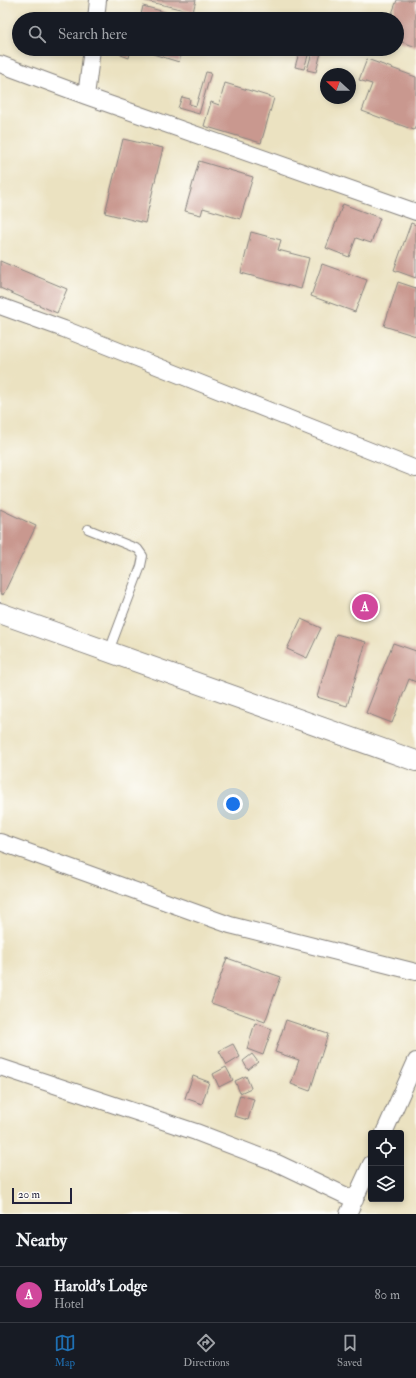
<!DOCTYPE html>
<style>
:root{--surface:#171b24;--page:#20242c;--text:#f1f3f6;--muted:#9ea1a6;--line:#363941;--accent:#1f6fb2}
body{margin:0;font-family:"IM FELL Double Pica",serif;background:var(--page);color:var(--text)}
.controls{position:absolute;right:12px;bottom:12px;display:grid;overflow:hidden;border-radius:4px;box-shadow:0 2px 6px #0003}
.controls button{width:36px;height:36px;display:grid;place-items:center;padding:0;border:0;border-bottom:1px solid var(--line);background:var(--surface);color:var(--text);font:20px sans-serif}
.compass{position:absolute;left:320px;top:68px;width:36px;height:36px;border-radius:50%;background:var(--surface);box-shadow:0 2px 6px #0003;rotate:291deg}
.scale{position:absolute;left:12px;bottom:10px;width:60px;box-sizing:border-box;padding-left:4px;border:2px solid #22223b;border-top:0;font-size:11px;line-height:14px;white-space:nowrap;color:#22223b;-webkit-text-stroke:3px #fdfcf7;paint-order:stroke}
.you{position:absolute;left:233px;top:804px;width:14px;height:14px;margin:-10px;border:3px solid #fff;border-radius:50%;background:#1a73e8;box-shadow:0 0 0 6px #1a73e833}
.badge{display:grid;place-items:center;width:26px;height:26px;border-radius:50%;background:var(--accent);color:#fff;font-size:13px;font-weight:700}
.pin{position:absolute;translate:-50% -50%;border:2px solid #fff;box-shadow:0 1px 4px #0006}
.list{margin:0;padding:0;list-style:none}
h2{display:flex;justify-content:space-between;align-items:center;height:52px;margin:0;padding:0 16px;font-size:17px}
h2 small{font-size:13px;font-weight:400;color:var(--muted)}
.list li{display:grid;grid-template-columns:26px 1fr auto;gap:12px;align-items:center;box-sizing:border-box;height:56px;padding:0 16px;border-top:1px solid var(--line)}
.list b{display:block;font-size:15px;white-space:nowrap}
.list p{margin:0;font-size:13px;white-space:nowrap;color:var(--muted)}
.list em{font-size:13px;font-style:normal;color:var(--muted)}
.icon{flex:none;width:22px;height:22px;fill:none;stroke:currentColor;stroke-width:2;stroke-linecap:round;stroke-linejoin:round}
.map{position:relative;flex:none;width:416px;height:1214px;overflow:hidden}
.search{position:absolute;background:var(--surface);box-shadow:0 2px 6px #0003;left:12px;right:12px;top:12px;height:44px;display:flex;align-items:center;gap:10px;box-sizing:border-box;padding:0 14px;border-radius:22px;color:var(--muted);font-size:15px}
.sheet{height:108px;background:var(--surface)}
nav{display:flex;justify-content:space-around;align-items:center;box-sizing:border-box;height:56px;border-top:1px solid var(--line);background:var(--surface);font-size:11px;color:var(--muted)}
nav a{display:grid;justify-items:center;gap:2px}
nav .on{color:var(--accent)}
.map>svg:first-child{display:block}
</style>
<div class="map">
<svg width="416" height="1214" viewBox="0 0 416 1214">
<rect width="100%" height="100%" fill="#fdfcf7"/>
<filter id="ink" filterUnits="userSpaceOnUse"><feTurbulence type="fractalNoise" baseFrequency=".025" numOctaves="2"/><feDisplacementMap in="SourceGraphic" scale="8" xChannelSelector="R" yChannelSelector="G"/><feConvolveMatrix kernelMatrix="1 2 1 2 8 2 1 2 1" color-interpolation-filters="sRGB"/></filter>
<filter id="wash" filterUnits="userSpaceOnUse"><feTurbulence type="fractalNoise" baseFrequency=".012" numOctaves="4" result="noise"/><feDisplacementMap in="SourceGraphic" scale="16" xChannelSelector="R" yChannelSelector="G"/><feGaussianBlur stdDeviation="0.9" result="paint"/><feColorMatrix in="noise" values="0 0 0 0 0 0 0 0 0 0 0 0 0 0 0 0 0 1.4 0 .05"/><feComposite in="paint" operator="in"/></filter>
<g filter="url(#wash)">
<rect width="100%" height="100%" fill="#ebe2c1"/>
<g id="blocks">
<path fill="#c9988f" d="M142,0H196L193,12Z
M397,0H416V47L397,40V19H390Z
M143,6L190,19H140Z
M242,13L260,19H240Z
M124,17L139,18V19H124Z
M121,49H131L129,58L121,55Z
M154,49H182L179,62L153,54Z
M300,49H310L304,69L295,67Z
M313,49H322L316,72L307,70Z
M367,59L416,77V125L414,130L362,111L372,84L359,80Z
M206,72L211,73L199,114L178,108L182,97L190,99L189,104L196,106Z
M225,83L274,98L261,143L204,126L211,102L219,105Z
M123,139L163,148L145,223L105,213Z
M199,161L253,177L240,219L203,208L201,215L185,211Z
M343,204L380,218L371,243L356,238L349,257L326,248Z
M411,223L416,225V278L394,270Z
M251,232L281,240L278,250L309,258L301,289L241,273Z
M0,261L67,289L57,313L0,288Z
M322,264L367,280L355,312L311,296Z
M398,282L416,288V336L384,326Z
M0,509L36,526L3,595L0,593Z
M301,619L321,628L307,658L287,649Z
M336,634L366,642L347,706L317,697Z
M393,643L416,651V682L409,679L392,723L366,713Z
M227,958L281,977L265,1022L211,1003Z
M286,1020L328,1034L310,1091L291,1084L299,1060L275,1052Z
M255,1023L272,1029L263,1055L247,1049Z
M233,1044L240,1057L227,1065L219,1051Z
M252,1054L258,1062L248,1070L243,1061Z
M226,1067L233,1080L219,1087L213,1074Z
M193,1076L209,1082L202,1104L185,1098Z
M246,1076L251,1088L240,1093L235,1081Z
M240,1095L254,1099L248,1120L234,1116Z"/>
</g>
</g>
<g filter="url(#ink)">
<use href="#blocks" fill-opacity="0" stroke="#86827e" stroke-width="1"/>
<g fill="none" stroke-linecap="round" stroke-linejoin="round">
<g stroke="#86827e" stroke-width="10">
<path id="service" d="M88,529L138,549L143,556L141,566L109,651"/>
</g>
<g stroke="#86827e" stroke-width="18">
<path id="minor" d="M96,19L98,0
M0,64L86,96L416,212
M86,96L92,49
M0,306L64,329L416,469
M0,842L230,925L416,972
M0,1067L196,1132L277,1163L355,1200
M384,1133L416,1061
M348,1214L371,1164"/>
</g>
<g stroke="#86827e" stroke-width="22">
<path id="tertiary" d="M0,613L416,761"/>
</g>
<use href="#service" stroke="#fff" stroke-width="8"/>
<use href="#minor" stroke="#fff" stroke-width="16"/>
<use href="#tertiary" stroke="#fff" stroke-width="20"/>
</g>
</g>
</svg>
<div class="controls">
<button><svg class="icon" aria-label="locate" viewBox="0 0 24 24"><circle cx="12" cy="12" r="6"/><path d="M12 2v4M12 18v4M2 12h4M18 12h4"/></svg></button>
<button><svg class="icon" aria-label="layers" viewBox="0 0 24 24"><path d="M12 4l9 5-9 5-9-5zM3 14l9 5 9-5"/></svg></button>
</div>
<svg class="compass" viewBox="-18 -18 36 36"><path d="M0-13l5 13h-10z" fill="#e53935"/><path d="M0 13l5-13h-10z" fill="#9ea1a6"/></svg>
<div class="scale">20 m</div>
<div class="you"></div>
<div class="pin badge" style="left:365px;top:607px;background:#d1479c">A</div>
<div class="search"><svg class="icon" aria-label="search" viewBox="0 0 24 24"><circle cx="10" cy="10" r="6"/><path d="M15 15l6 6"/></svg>Search here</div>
</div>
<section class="sheet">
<h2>Nearby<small></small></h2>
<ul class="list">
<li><span class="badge" style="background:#d1479c">A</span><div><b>Harold's Lodge</b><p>Hotel</p></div><em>80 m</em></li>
</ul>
</section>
<nav>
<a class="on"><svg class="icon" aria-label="map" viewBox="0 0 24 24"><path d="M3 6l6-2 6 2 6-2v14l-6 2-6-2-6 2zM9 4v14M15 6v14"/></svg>Map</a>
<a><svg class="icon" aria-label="directions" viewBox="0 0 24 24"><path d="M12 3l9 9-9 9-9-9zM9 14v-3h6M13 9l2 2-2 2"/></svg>Directions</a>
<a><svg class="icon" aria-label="saved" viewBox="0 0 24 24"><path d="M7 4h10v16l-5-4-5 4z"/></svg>Saved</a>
</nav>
